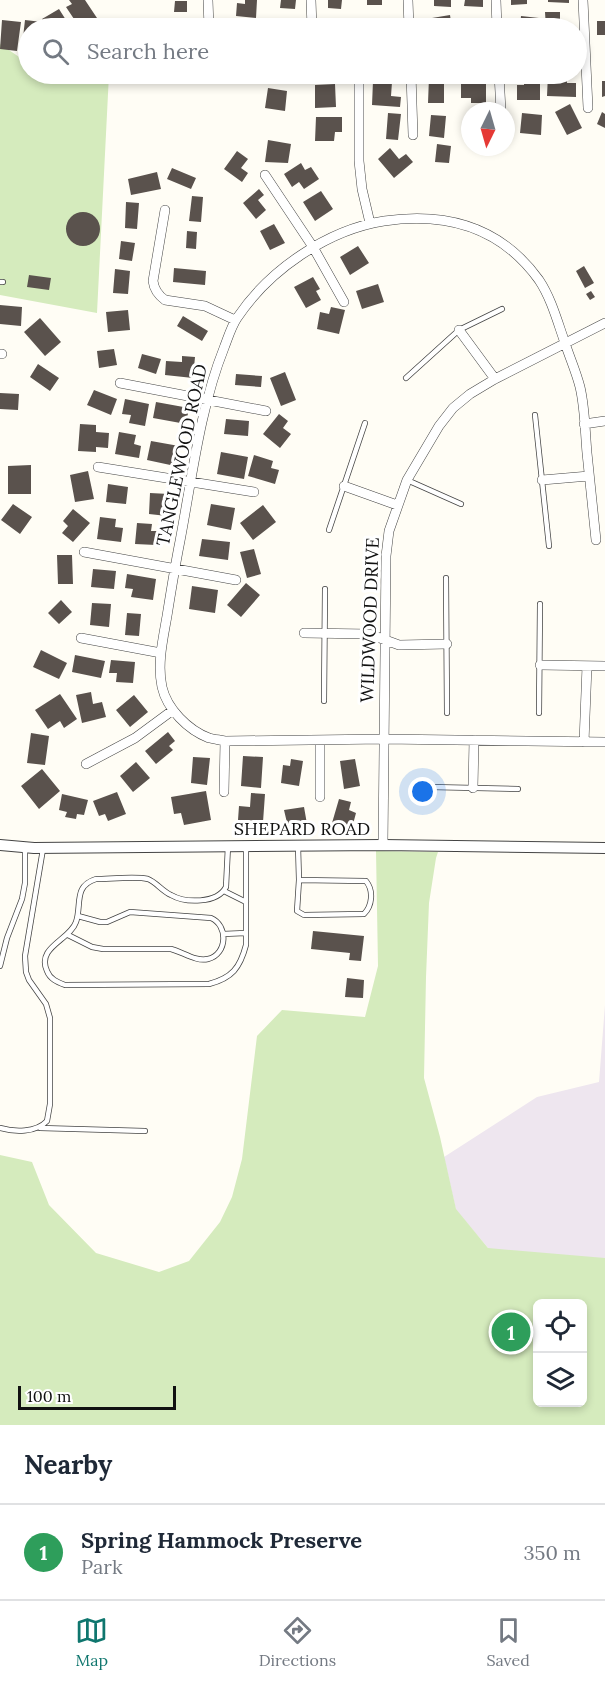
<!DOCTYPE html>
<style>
:root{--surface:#fff;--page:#f2f2f3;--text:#1f2937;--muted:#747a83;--line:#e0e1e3;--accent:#0f766e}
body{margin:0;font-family:Lora,serif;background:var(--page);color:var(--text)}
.controls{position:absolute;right:18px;bottom:18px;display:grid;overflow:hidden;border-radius:9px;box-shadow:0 3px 9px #0003}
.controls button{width:54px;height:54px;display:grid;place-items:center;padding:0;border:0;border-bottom:2px solid var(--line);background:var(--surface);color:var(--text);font:30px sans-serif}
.compass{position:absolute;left:461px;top:102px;width:54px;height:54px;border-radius:50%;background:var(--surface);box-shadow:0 3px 9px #0003;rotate:185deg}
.scale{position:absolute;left:18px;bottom:15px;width:158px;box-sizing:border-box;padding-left:6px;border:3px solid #111;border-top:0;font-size:16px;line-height:21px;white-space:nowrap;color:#111;-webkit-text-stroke:4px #fff;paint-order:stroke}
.you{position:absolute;left:423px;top:792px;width:21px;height:21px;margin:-15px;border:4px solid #fff;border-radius:50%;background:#1a73e8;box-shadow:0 0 0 9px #1a73e833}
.badge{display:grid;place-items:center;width:39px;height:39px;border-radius:50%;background:var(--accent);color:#fff;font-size:20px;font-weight:700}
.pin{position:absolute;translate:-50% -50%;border:3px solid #fff;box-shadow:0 2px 6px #0006}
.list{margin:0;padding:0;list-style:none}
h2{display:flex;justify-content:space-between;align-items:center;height:78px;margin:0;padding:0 24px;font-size:26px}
h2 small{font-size:20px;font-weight:400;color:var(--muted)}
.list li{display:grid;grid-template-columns:39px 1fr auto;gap:18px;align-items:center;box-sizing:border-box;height:96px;padding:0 24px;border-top:2px solid var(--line)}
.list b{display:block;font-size:22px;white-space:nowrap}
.list p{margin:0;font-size:20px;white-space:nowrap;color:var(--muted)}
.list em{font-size:20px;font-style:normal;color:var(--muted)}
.icon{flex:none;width:33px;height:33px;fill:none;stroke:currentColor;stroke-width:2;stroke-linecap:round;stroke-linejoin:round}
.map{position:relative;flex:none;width:605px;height:1425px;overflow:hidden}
.search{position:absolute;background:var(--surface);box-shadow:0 3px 9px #0003;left:18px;right:18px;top:18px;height:66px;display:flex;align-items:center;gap:15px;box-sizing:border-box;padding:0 21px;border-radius:33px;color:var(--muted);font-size:22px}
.sheet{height:174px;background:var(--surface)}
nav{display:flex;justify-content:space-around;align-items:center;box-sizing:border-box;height:84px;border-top:2px solid var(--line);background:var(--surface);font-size:16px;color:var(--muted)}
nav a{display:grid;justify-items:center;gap:3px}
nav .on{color:var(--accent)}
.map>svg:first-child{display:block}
</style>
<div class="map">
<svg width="605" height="1425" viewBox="0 0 605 1425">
<rect width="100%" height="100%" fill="#fffdf5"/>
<path fill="#eee6ef" d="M605,1005V1265L489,1249L456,1210L444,1157L537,1097L599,1082Z"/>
<path fill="#d5ebbd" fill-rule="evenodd" d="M0,44L28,63V74H109L97,313L0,295Z
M376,851L438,852L436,858L429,903L426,977L424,1078L440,1137L456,1209L488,1248L605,1258V1425H0V1155L32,1162L49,1205L96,1253L159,1272L189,1261L220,1222L232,1197L242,1159L257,1036L282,1010L365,1017L378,966ZM538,1304H582V1402H538Z"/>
<path fill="#5a524d" d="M69,0H85L97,18L80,28L66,7L72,4Z
M245,0H257L256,18L236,16L237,3L245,4Z
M281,0H296L295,9L280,8Z
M328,0H342L341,9L328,8Z
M367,0H382V5H367Z
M434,0H451V7L434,6Z
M465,0H483V7L464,6Z
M511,0H527V4L511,5Z
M548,0H569V3L548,2Z
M175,1H187V12H174Z
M59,9L71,28H48L42,19Z
M545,12H560V28H546Z
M450,15L452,28H433L432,18Z
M521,16L539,18L538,28H520Z
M2,20L21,22L17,51L0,49Z
M25,20L42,22L41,28H28V55H21Z
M240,20L260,22L259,28H239Z
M330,20H346L347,28H330Z
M394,20L395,28H375V21Z
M481,20V28H462V21Z
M597,21H605V35H597Z
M279,23H296V28H279Z
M548,74H567V83H576V97L547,96Z
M524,75H540V100H517V85H524Z
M429,77H444V103H428Z
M461,77H486V103H471V98H461Z
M373,81L392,82L391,96L401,97L400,107L372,105Z
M602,81H605V96L602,97Z
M335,84L336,107L315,108V85Z
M268,88L287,91L285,111L265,108Z
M570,104L582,128L567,135L555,112Z
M602,112L605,114V128L597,124Z
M388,113L401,114L398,140L386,139Z
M522,113L542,115L541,135L520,133Z
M431,115L446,116L444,138L429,136Z
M316,117H342V132H335L334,141H315Z
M268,140L291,144L288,163L265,162Z
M437,144L451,146L449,163L435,162Z
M390,148L399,159L406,154L413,162L394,178L378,159Z
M237,151L248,159L241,168L248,173L242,182L224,169Z
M301,163L305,170L311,167L319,179L304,189L299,182L292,187L284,174Z
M172,168L196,178L191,189L167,179Z
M157,172L161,189L131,195L128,179Z
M259,189L264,195L258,200L266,210L256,219L243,203Z
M321,191L333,209L315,221L303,202Z
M192,196L203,197L201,222L189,221Z
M126,202L139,203L137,229L125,228Z
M66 229a17 17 0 1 1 34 0a17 17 0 1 1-34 0Z
M274,224L285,243L270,250L260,231Z
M187,231L197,232L196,249L186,248Z
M121,241L135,243L132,261L119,259Z
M358,246L369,263L350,275L340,257Z
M584,266L594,283L585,288L576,271Z
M174,268L206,271L205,285L173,282Z
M115,269L130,271L128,294L113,293Z
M29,275L51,278L49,290L27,287Z
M313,277L320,289L316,291L321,300L306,308L294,287Z
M378,284L384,302L362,309L356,291Z
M591,291L595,297L590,300L586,294Z
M0,305L22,307L21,326L0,324Z
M331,307L345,310L339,334L317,329L320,312L329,314Z
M128,310L130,330L108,332L106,312Z
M183,316L208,331L202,341L177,326Z
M40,318L61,342L45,356L24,332Z
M114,349L117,365L99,368L97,351Z
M142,354L161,359L156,374L138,368Z
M182,356L195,357L193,378L165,375L166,361L182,362Z
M38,364L59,378L50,391L30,377Z
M285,372L296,400L281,406L270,378Z
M236,374L262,376L261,387L235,385Z
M94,390L117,399L111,415L87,405Z
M0,393L19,394L18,410L0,409Z
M125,399L149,404L145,426L129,423L131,415L122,414Z
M156,402L189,408L186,424L153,418Z
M279,414L288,421L283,428L291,434L280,448L263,434Z
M226,419L249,421L248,436L224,434Z
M80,424L96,425V432L109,433L108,448L96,447V452L78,451Z
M119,432L136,435L134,444L141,446L139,458L115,454Z
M151,441L179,446L175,466L147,460Z
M221,452L248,457L244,479L217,474Z
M254,455L273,461L271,468L279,470L275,484L248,476Z
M31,465V494H8V466Z
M88,471L94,499L75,502L70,475Z
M108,484L128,487L126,504L106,502Z
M150,493L169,494L167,516L149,514Z
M13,504L32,517L20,534L1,520Z
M211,504L235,508L231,530L207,525Z
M263,505L276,522L253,540L240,523Z
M73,509L90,523L73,542L62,533L68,526L63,521Z
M100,517L116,519L115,527L123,528L121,542L97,539Z
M137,523L152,524L151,531H158L156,545L135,544Z
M202,539L230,542L228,560L199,556Z
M254,549L261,574L247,578L240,552Z
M57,555H72L73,584H58Z
M93,569L116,571L114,589L91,587Z
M127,574L156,579L153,600L131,597L133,589L125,588Z
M246,583L260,595L241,617L227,605Z
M192,586L218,590L215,613L189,609Z
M61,600L72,612L59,624L48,613Z
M92,603L111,604L109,627L90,625Z
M127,613L141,614L139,636L125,635Z
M41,650L67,663L59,679L33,667Z
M75,655L105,661L101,678L72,672Z
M111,660L135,662L133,683L116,682L117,673H109Z
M91,692L93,704L102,702L106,717L82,723L76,695Z
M60,694L77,719L64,728L60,721L48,729L35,710Z
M134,695L148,712L130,727L116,710Z
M168,732L175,741L169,746L173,750L156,764L145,751Z
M31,733L49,736L45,765L27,763Z
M243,756L263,757L261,788L241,786Z
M193,757L210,758L207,785L191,783Z
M291,759L303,761L299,786L281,783L283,765L290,766Z
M355,759L360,786L344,789L340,761Z
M136,762L150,778L133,792L120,776Z
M42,769L60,791L39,809L21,786Z
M206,791L211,820L184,825L181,813L174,814L171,797Z
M117,792L126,814L108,821L105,814L99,816L93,801Z
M251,793L265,794L263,822L238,820L239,806L250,807Z
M62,794L88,800L84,815L77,814L76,819L65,817L67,812L59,810Z
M339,799L351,802L349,810L356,813L352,828L332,823Z
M304,807L307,824L288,827L284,810Z
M313,931L364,936L361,961L349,960L350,953L311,949Z
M347,978L364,980L363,998L345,997Z"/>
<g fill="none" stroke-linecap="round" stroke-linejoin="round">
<g stroke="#444" stroke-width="6">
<path id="service" d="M0,282H3
M406,378L459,330L502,309
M535,415L549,546
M407,480L461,504
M329,530L365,423
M446,578L447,713
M324,701L325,589
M539,713L540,604
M430,787L518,789
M228,846L226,887C217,904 185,903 171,895C162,891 156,882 148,879C137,876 109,879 96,879C73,886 82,905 76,922C70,940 36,947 47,971C50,979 57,982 65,985L209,984C232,978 240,968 246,945V847
M298,846L299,880L297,911L304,915L364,914C372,906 374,891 366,881L299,880
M224,891L246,902
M223,934L246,933
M68,935L92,947L103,949H171C183,952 196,962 208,959C228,954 228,925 211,918L130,912L107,922H100L78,916
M0,966L7,938L22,899L25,883V847
M0,1128C14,1132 36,1133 47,1121L50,1104V1018L46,1004L29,980L26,972L25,956L43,849
M40,1128L145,1131"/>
</g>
<g stroke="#444" stroke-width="10">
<path id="minor" d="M208,0L209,28
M311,0L312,28
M408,0L409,28
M496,0L497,28
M583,0L588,108
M359,74V161L362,189L370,223
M411,74L413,135
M499,74L501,111
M265,175L313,247L344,302
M165,210L153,281C154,289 158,295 165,300L205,306L235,320
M459,330L495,379
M0,354H2
M120,383L266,411
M584,424L605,421
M98,467L254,492
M542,480L589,476
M344,486L397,505
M596,540C593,511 590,482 587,453C585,431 585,408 580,387C576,371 569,356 564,340C557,320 551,298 539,280C501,227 446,212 384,221C327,230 269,270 237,318C231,327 228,338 224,348C200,408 192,478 180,541C175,566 171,591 167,616C163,639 157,664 162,687C167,709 188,730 209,738C213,739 220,740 225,741L384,739L605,742
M84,552L236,580
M304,633L369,634L399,645L447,644
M81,638L161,653
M540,665L605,666
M584,742L587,666
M86,764L135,738L173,710
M473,788L474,740
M224,792L225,741
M320,797V740
M383,845L386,556L389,531L407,480L439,426L453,408L470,394L495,379L605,323"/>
</g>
<g stroke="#444" stroke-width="12">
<path id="tertiary" d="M0,845L34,848L383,845L605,848"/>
</g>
<use href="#service" stroke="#fff" stroke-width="4.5"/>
<use href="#minor" stroke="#fff" stroke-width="9"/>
<use href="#tertiary" stroke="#fff" stroke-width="10"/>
</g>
<g text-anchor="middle" stroke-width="6" stroke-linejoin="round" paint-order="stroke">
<g font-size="18" fill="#111" stroke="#fff">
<text transform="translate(182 455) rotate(-78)" y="6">TANGLEWOOD ROAD</text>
<text transform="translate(370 620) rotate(-88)" y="6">WILDWOOD DRIVE</text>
<text x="302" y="835">SHEPARD ROAD</text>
</g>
</g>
</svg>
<div class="controls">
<button><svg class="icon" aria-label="locate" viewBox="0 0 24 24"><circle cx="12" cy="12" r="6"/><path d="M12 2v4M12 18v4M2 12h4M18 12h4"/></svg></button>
<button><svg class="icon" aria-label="layers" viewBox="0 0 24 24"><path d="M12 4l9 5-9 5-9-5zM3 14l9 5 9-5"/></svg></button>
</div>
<svg class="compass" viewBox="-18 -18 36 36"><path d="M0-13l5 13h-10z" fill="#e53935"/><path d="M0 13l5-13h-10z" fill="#747a83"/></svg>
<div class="scale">100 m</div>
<div class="you"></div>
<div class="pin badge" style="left:511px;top:1332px;background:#2e9e5b">1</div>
<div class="search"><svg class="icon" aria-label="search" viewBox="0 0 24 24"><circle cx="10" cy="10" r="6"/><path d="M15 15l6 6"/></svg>Search here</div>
</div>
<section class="sheet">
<h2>Nearby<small></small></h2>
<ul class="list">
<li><span class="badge" style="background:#2e9e5b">1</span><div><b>Spring Hammock Preserve</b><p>Park</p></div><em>350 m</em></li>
</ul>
</section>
<nav>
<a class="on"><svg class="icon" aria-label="map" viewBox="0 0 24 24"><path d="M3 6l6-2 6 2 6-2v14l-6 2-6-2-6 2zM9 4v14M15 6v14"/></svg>Map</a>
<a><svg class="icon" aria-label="directions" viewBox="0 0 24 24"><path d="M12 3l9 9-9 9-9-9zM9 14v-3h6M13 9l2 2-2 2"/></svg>Directions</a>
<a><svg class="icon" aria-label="saved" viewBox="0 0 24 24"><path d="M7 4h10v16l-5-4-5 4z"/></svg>Saved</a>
</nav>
